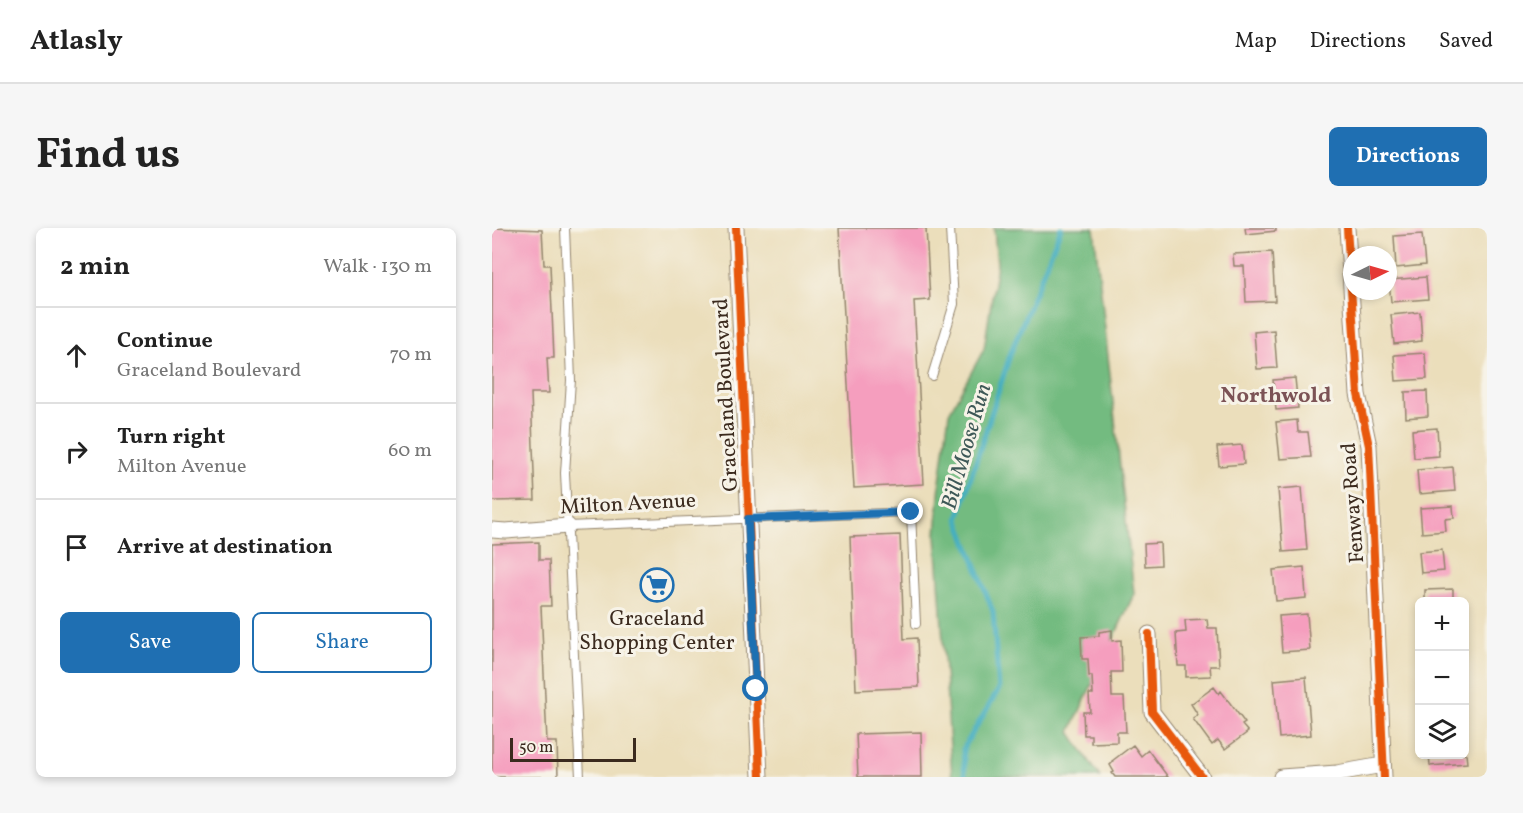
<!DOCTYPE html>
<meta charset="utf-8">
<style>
:root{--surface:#fff;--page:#f6f6f6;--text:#222;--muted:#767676;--line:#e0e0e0;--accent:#1f6fb2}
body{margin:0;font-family:Vollkorn,serif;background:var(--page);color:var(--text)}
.controls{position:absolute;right:18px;bottom:18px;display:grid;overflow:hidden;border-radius:9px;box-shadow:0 3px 9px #0003}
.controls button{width:54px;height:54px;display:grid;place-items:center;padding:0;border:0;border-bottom:2px solid var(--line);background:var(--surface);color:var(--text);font:30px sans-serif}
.compass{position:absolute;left:851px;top:18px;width:54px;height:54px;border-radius:50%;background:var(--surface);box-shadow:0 3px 9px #0003;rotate:85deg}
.scale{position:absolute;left:18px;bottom:15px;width:126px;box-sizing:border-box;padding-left:6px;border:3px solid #3b2a1e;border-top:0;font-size:16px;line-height:21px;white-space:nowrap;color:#3b2a1e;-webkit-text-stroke:4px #f7f3e8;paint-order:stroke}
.stop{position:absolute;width:18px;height:18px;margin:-14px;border:4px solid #1f6fb2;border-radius:50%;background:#fff}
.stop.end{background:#1f6fb2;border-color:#fff;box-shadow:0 2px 6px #0008}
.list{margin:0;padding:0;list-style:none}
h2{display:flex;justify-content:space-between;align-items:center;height:78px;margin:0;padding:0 24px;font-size:26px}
h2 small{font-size:20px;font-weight:400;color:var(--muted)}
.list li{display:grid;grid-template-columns:39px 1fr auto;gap:18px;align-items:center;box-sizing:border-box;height:96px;padding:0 24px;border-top:2px solid var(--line)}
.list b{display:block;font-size:22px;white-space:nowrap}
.list p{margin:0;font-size:20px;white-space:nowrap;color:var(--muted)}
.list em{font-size:20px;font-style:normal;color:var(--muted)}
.actions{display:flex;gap:12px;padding:18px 24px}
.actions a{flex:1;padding:14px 0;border:2px solid var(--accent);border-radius:9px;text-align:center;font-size:21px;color:var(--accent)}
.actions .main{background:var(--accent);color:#fff}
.icon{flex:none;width:33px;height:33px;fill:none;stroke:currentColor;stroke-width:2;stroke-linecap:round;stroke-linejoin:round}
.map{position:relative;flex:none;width:995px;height:549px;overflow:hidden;border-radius:9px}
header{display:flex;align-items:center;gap:36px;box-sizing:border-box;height:84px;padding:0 30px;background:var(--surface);border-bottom:2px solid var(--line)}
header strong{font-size:28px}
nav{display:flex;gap:33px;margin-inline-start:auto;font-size:21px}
.intro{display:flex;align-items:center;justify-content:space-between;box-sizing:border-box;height:144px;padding:0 36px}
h1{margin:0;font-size:42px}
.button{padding:15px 27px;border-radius:9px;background:var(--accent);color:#fff;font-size:21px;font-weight:700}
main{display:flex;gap:36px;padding:0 36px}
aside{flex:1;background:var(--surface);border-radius:9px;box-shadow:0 3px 9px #0003}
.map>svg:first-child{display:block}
</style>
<header>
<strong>Atlasly</strong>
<nav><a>Map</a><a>Directions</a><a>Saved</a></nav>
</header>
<div class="intro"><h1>Find us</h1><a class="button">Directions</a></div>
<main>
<aside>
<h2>2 min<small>Walk · 130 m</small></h2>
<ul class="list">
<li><svg class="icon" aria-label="ahead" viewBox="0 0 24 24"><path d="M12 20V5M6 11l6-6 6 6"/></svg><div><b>Continue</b><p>Graceland Boulevard</p></div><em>70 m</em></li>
<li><svg class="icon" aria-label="right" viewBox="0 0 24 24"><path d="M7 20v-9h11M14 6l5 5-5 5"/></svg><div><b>Turn right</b><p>Milton Avenue</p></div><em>60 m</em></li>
<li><svg class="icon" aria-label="arrive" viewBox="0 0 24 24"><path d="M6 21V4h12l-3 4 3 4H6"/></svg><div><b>Arrive at destination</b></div></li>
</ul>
<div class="actions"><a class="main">Save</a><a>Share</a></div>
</aside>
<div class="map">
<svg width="995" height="549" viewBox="0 0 995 549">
<rect width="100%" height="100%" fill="#f7f3e8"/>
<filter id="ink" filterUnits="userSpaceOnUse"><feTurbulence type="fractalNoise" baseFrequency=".0167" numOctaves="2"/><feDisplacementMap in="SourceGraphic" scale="12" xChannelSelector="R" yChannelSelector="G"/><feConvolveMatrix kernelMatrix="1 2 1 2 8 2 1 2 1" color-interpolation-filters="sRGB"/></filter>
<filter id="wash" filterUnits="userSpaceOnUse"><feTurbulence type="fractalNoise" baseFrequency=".008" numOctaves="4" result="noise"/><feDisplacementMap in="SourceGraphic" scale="24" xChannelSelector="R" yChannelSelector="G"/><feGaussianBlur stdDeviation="1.35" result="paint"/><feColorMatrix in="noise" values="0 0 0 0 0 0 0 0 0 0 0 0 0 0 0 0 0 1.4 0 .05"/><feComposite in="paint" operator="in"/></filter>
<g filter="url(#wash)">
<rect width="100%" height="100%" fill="#ebdebb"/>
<path fill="#73bb80" stroke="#57724f" stroke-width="1.5" d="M502,0H602L642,366L578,504L608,549H460L444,307L448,254L457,185L492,121L505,36Z"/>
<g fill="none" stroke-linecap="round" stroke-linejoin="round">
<path stroke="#43aec1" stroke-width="5" d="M473,549L471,521L507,461L501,384L466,290L519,124L569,0"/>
</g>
<g id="blocks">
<path fill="#f59ebe" d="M0,0L50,2L52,37H58L62,130H55L57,165H39L43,272L0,273Z
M347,0H434L438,72L422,73L432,256L362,260Z
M753,0H784V3L754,6Z
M930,6L933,37L904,40L902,8Z
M780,24L783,73L754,74L752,38H742L741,26Z
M934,49L936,71L899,74L897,52Z
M928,84L930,113L902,116L899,87Z
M782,102L785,140L765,141L762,104Z
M933,125L935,151L904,153L902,127Z
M803,150L806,180L784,182L781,152Z
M935,163L936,188L914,190L913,164Z
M805,192L806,204H816L819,229L788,231L784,194Z
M945,200L947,228L922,230L920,202Z
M750,217L752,236L727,238L725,219Z
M961,239L963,263L927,266L925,242Z
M810,259L815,322L791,324L786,261Z
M961,278L962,290L953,291L954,303L930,305L928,280Z
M408,307L412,411L425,410L427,459L364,462L358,309Z
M47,314V332H57L59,378H49L55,514H65L66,549H0V316Z
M668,315L669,337L653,338L652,316Z
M950,322L952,343L929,345L927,324Z
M812,339L814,370L784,373L781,342Z
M961,361V374H933V362Z
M815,386L818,422L790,424L787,388Z
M715,391L716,400H725L727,438H718L719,448L694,449V438H686L684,405L694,404L693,392Z
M620,402V413L629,412L630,444H619L620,469H632L634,504H625V514L599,515V507H592L591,484H598L597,466H601L600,448H597L596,431H590L589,409L607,408V404Z
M814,449L819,507L787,510L782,452Z
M722,459L727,466L729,463L753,495L750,497L756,504L733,521L726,512L720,517L701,491L706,487L699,476Z
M429,504L430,549H366L364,506Z
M641,517L649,528L656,522L676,549H623L620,545L622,544L618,537L621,534L620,533Z
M937,526H974L975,535L938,538Z"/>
</g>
</g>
<g filter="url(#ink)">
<use href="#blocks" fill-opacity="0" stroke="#93846c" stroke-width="1.5"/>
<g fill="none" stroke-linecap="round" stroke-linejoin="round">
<g stroke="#93846c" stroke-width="10">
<path id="lane" d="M73,0L79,152L73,245L88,549
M440,148L462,76L458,0
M76,298L419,284L424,396"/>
</g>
<g stroke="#93846c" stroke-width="17">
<path id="street" d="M244,0L268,549
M855,0L866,166L877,218L892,549
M0,302L14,303L76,298
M657,406L660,484L710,549
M789,549L845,545L891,537"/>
</g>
<use href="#lane" stroke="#fff" stroke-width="8"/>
<use href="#street" stroke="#fff" stroke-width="15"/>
<g stroke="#f7f3e8" stroke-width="11">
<path id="cycleway" d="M244,0L268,549
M855,0L866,166L877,218L892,549
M657,406L660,484L710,549"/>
</g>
<use href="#cycleway" stroke="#e8590c" stroke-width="8"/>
</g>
</g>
<g fill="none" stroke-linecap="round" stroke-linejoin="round" filter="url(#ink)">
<path stroke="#1f6fb2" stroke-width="8" d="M264,461L256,291L419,284"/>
</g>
<defs>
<g id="supermarket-ring" transform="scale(1.725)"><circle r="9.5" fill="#f7f3e8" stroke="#1f6fb2" stroke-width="1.5"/><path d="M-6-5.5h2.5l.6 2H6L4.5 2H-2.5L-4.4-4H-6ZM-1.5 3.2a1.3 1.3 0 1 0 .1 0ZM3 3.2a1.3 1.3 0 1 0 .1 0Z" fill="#1f6fb2"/></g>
</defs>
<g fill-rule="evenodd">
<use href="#supermarket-ring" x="165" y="357"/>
</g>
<g text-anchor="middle" stroke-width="6" stroke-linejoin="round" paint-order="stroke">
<g font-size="21" fill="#3b2a1e" stroke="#f7f3e8">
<text transform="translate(233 167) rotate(-93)" y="7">Graceland Boulevard</text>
<text transform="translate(136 275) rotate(-3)" y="7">Milton Avenue</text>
<text transform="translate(860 275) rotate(-94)" y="7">Fenway Road</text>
</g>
<g font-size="21" fill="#3b2a1e" stroke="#f7f3e8">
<text x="165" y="397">Graceland<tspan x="165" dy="24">Shopping Center</tspan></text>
</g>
<g font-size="22" font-weight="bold" fill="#7c5356" stroke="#f7f3e8">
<text x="784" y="174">Northwold</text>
</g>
<g font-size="22" font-style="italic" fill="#3e5857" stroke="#f7f3e8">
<text transform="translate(473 218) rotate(-74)" y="8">Bill Moose Run</text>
</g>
</g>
</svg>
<div class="controls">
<button>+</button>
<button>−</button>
<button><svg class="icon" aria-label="layers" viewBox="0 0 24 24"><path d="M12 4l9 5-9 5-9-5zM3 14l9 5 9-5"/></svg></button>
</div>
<svg class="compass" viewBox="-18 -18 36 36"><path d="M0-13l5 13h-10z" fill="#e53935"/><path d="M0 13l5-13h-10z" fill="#767676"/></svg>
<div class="scale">50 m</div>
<div class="stop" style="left:264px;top:461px"></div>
<div class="stop end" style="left:419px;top:284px"></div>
</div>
</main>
